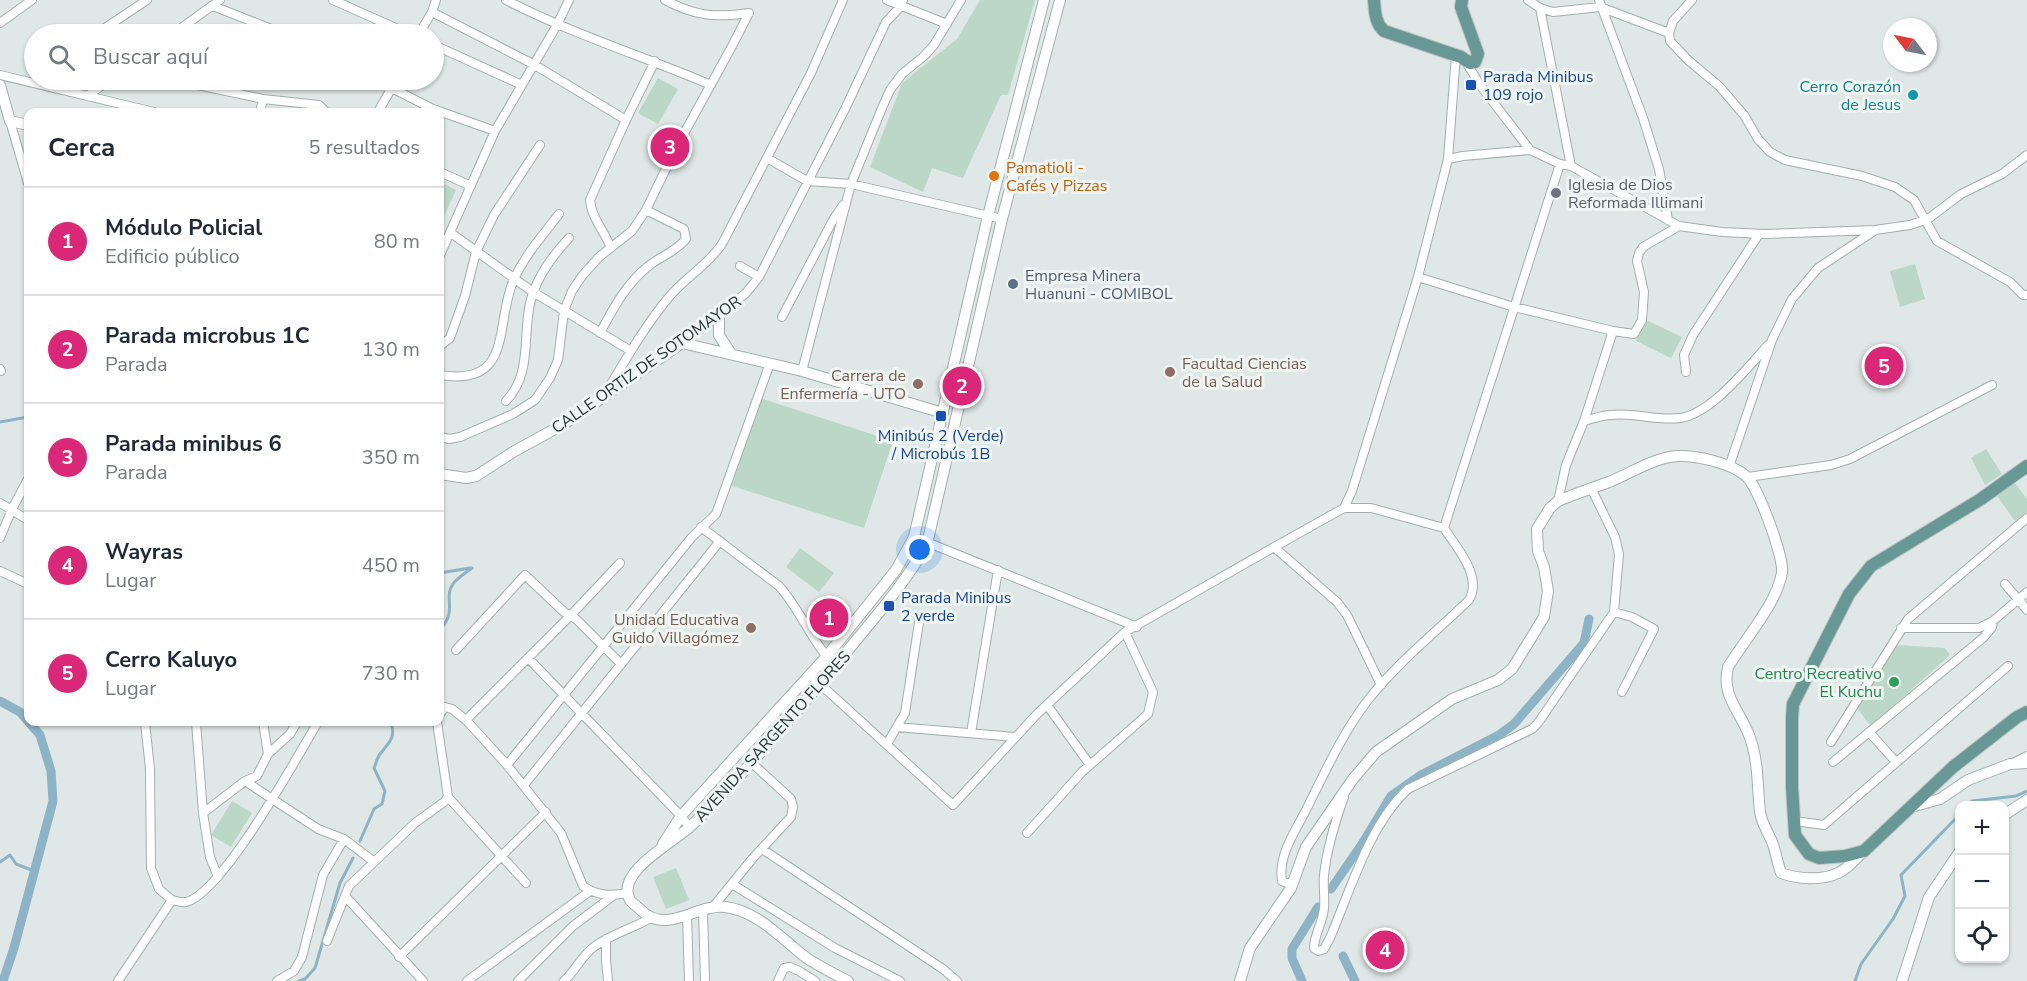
<!DOCTYPE html>
<html lang="es">
<meta charset="utf-8">
<style>
:root{--surface:#fff;--page:#f6f6f7;--text:#1f2937;--muted:#747a83;--line:#e0e1e3;--accent:#db2777}
body{margin:0;font-family:"Nunito Sans",sans-serif;background:var(--page);color:var(--text)}
.controls{position:absolute;right:18px;bottom:18px;display:grid;overflow:hidden;border-radius:12px;box-shadow:0 2px 4px #0004}
.controls button{width:54px;height:54px;display:grid;place-items:center;padding:0;border:0;border-bottom:2px solid var(--line);background:var(--surface);color:var(--text);font:30px sans-serif}
.compass{position:absolute;left:1883px;top:18px;width:54px;height:54px;border-radius:50%;background:var(--surface);box-shadow:0 2px 4px #0004;rotate:302deg}
.you{position:absolute;left:920px;top:550px;width:21px;height:21px;margin:-15px;border:4px solid #fff;border-radius:50%;background:#1a73e8;box-shadow:0 0 0 9px #1a73e833}
.badge{display:grid;place-items:center;width:39px;height:39px;border-radius:50%;background:var(--accent);color:#fff;font-size:20px;font-weight:700}
.pin{position:absolute;translate:-50% -50%;border:3px solid #fff;box-shadow:0 2px 6px #0006}
.list{margin:0;padding:0;list-style:none}
h2{display:flex;justify-content:space-between;align-items:center;height:78px;margin:0;padding:0 24px;font-size:26px}
h2 small{font-size:20px;font-weight:400;color:var(--muted)}
.list li{display:grid;grid-template-columns:39px 1fr auto;gap:18px;align-items:center;box-sizing:border-box;height:108px;padding:0 24px;border-top:2px solid var(--line)}
.list b{display:block;font-size:22px;white-space:nowrap}
.list p{margin:0;font-size:20px;white-space:nowrap;color:var(--muted)}
.list em{font-size:20px;font-style:normal;color:var(--muted)}
.icon{flex:none;width:33px;height:33px;fill:none;stroke:currentColor;stroke-width:2;stroke-linecap:round;stroke-linejoin:round}
.map{position:relative;flex:none;width:2027px;height:981px;overflow:hidden}
.search{position:absolute;background:var(--surface);box-shadow:0 2px 4px #0004;left:24px;top:24px;width:420px;height:66px;display:flex;align-items:center;gap:15px;box-sizing:border-box;padding:0 21px;border-radius:33px;color:var(--muted);font-size:22px}
.panel{position:absolute;background:var(--surface);box-shadow:0 2px 4px #0004;left:24px;top:108px;width:420px;height:618px;border-radius:12px}
.map>svg:first-child{display:block}
</style>
<div class="map">
<svg width="2027" height="981" viewBox="0 0 2027 981">
<rect width="100%" height="100%" fill="#dfe8e6"/>
<path fill="#bad7c7" d="M980,0H1035L1008,95H1001L963,178L932,168L923,192L870,167L902,83L957,39Z
M658,78L678,89L658,124L638,113Z
M440,182L456,190L440,225Z
M1915,264L1925,299L1900,307L1890,271Z
M1646,320L1682,337L1671,358L1636,341Z
M760,398L893,441L864,528L732,486Z
M1986,449L2002,474L1985,485L1971,458Z
M2014,482L2027,499V512L2015,521L1997,496Z
M800,548L834,573L819,592L786,567Z
M1898,645L1945,648L1950,655L1871,726L1855,706L1882,659Z
M232,801L252,813L231,847L211,835Z
M676,868L689,900L666,909L653,877Z"/>
<g fill="none" stroke-linecap="round" stroke-linejoin="round">
<path stroke="#8db3c7" stroke-width="3" d="M0,422L28,417
M440,573L470,568
M440,629C458,612 443,597 453,584C457,578 466,573 472,568
M1968,806L1972,801L2016,796L2027,791
M360,841L374,809L382,804L385,791L374,768C376,764 377,758 380,754C389,742 396,739 391,722
M0,862L10,855L16,864L34,871
M299,981L305,979L315,968L340,883L353,858
M1855,981L1861,964L1893,919L1905,896L1901,875L1960,814"/>
<path stroke="#8db3c7" stroke-width="9" d="M0,701L20,712L40,735L51,771L53,801L14,948L3,981
M1331,889L1362,844L1391,796L1421,775L1499,735L1514,724L1584,643L1589,619
M1343,956L1355,981
M1302,981L1292,958V949L1318,907"/>
<g stroke="#a3afad" stroke-width="10">
<path id="minor" d="M333,0L409,34
M506,0C572,34 643,56 711,85
M665,0C695,16 715,18 749,13
M887,0L947,24
M1528,0L1540,8L1553,12L1600,7L1669,33
M1599,0L1643,118L1659,169L1668,220
M1692,0L1673,21L1669,33L1670,41L1688,60L1719,86L1744,115L1758,139L1770,152L1785,160L1862,176L1895,187L1914,200L1937,241L2010,282L2023,295H2027
M213,6L284,34
M1540,8L1571,166
M432,12L533,64L626,120
M0,23L32,0
M96,34L147,0
M173,34L220,0
M419,34L432,12L436,0
M434,45L522,85
M1466,62L1480,85L1530,150L1560,164L1571,166L1679,226L1722,232L1765,234L1875,230L1910,225L1928,219L1961,194L2002,174L2027,155
M0,75L154,112
M174,80L263,99L319,105L326,112
M376,80L433,109L495,131
M87,96L110,80
M260,112L263,99
M378,112L396,80
M10,121L28,183
M767,158L807,181L851,184L1002,219
M1448,159L1463,156L1530,150
M440,172L471,186
M451,233L533,292L631,351
M611,248C605,232 591,217 590,200L626,120L655,61
M440,255L495,131L557,25L569,0
M740,266L759,277
M1418,277L1514,307L1613,331
M782,317L833,220L843,205
M600,333C614,307 627,282 651,264C664,255 676,251 686,239L684,229L646,210
M682,343L746,293L759,277L845,109L886,22L900,7L903,0
M440,346L450,338L465,296L476,252L494,215L540,145
M0,369L1,371
M802,371L851,184L882,108L890,90L902,74L924,56L934,45L961,0
M1686,372L1684,355L1693,335L1759,234
M440,375C515,387 494,323 514,279C525,255 543,235 559,214
M605,394C625,361 644,327 669,297C685,278 708,265 722,244L811,73L843,0
M506,401C535,371 520,329 533,293C540,273 555,253 569,238
M1584,421C1592,419 1602,415 1611,415C1632,412 1657,421 1680,418C1711,414 1748,367 1768,345
M440,437L449,439L460,437L513,414L535,400L550,378L558,360L564,311L572,291L582,276L599,257L632,231L646,210L676,148L731,48L749,13
M1729,467L1772,340L1792,299L1818,268L1874,231
M1748,477L1831,465L1850,459L1992,385
M1558,501L1566,465L1584,421L1613,331L1634,334L1642,320L1644,292L1637,261L1639,253L1643,247L1679,226
M0,503L28,520
M1344,508L1352,491L1418,277L1448,159L1456,55
M701,527L779,586C801,610 812,644 836,666
M1444,528L1560,164
M914,537L1137,627
M0,538L12,509L28,479
M1274,547L1337,602L1347,615L1381,685
M620,563L571,615L466,720L507,765L561,833L583,886C597,896 611,896 628,893
M0,571L28,584
M2005,584L2027,610
M1614,612L1632,617L1654,629L1622,692
M1901,628H1979L1993,621L2027,592
M456,650L525,575L564,612L576,619L621,664
M528,658L681,816L690,828
M810,675L953,805L1037,714L1125,632L1276,546L1344,508H1371L1444,528C1456,547 1483,576 1469,600C1435,633 1398,662 1368,700C1342,734 1324,774 1305,812C1294,833 1278,856 1282,881L1292,885
M1047,705L1090,765
M440,714L445,707L452,709L466,720
M145,722L150,769L151,868L159,889L172,900
M196,722L203,813L210,857L218,877
M897,727L1015,737
M1869,732L1896,762
M971,733L998,570
M1831,742L1908,619L2027,518
M887,744L905,713L920,616
M268,754L290,734L297,722
M1833,762L1983,638L1992,627L1993,621
M2013,763L2027,756
M507,765L692,537L716,514L770,363
M245,781L257,776L268,754L263,722
M524,785L720,541
M448,797L526,883
M1344,797C1335,822 1327,848 1324,875C1323,886 1325,897 1324,908C1323,922 1314,935 1314,948L1318,951L1324,949L1330,938C1351,889 1369,825 1408,789L1532,729L1538,723L1614,612L1619,554L1615,537L1591,488
M203,813L245,781L318,829L344,839L373,861
M1794,821L1824,825L2008,666
M1027,833L1082,772L1148,714L1153,692L1125,632
M762,849L943,969L957,981
M732,884L835,948L900,981
M346,897L423,981
M713,907L753,858L791,817L793,807L791,799L752,763
M703,910L705,981
M687,915L689,981
M606,939V960L608,981
M327,941L349,886L415,823L444,802L448,797L437,722
M399,957L546,812
M118,981L172,900C177,901 181,903 186,902C222,894 297,757 318,722
M277,981L294,971L302,957L323,875L344,839
M467,981L590,891
M518,981L573,926L614,895
M564,981C576,970 582,955 595,946C612,934 633,928 651,918
M778,981L784,968L790,967L799,971L815,981"/>
</g>
<g stroke="#a3afad" stroke-width="12">
<path id="tertiary" d="M0,85L10,121L28,125
M719,314V335L731,354
M440,474L466,478L476,476L513,452L564,424L682,343L802,371L943,413
M1911,807L1940,799L1968,780L2010,764L2027,763
M2004,815L2027,800
M663,844L681,816L826,657L896,570L914,537L988,216L1044,0
M848,981C834,974 821,967 808,959C782,940 759,911 725,907C696,904 669,934 643,912C639,908 633,904 630,900C614,872 676,841 692,825C748,770 799,710 849,649C876,616 906,582 927,544L1002,219L1060,0
M1240,981L1250,948L1291,888L1306,847L1353,779L1376,752L1452,699L1498,680L1512,669L1544,617L1548,591L1544,567L1538,551L1537,529L1550,508L1558,501C1575,494 1592,488 1609,482C1631,473 1653,458 1677,456C1696,455 1731,463 1746,476C1758,486 1784,557 1782,573C1776,605 1745,639 1728,667C1721,696 1740,711 1749,735C1759,761 1757,786 1760,812C1762,824 1768,832 1772,842C1776,852 1777,862 1781,873C1797,879 1822,881 1838,873C1848,869 1856,858 1864,851
M1902,981L1929,897L1960,851"/>
</g>
<g stroke="#bdc3c2" stroke-width="14">
<path id="primary" d="M1374,0C1375,12 1375,23 1384,31L1461,57L1470,63L1475,62L1478,54L1461,7L1462,0
M2027,466L1981,499L1871,566L1849,594L1793,704L1792,718V787L1795,835L1809,854L1819,858L1845,856L1864,851L1953,767L2017,717L2027,712"/>
</g>
<use href="#minor" stroke="#fff" stroke-width="8"/>
<use href="#tertiary" stroke="#fff" stroke-width="10"/>
<use href="#primary" stroke="#689895" stroke-width="12"/>
</g>
<g fill="#1a4fb4" stroke="#eff5f3" stroke-width="2">
<rect x="1465" y="79" width="12" height="12" rx="3"/>
<rect x="935" y="410" width="12" height="12" rx="3"/>
<rect x="883" y="600" width="12" height="12" rx="3"/>
</g>
<circle fill="#0f9aa8" stroke="#eff5f3" stroke-width="2" cx="1913" cy="95" r="6"/>
<circle fill="#e8710a" stroke="#eff5f3" stroke-width="2" cx="994" cy="176" r="6"/>
<circle fill="#6b7280" stroke="#eff5f3" stroke-width="2" cx="1556" cy="193" r="6"/>
<circle fill="#5c6f8a" stroke="#eff5f3" stroke-width="2" cx="1013" cy="284" r="6"/>
<g fill="#8d6e63" stroke="#eff5f3" stroke-width="2">
<circle cx="1170" cy="372" r="6"/>
<circle cx="918" cy="384" r="6"/>
<circle cx="751" cy="628" r="6"/>
</g>
<circle fill="#2e9e5b" stroke="#eff5f3" stroke-width="2" cx="1894" cy="682" r="6"/>
<g text-anchor="middle" stroke-width="6" stroke-linejoin="round" paint-order="stroke">
<g font-size="16" fill="#164399" stroke="#eff5f3" text-anchor="start">
<text x="1483" y="82">Parada Minibus<tspan x="1483" dy="18">109 rojo</tspan></text>
<text x="941" y="441" text-anchor="middle">Minibús 2 (Verde)<tspan x="941" dy="18">/ Microbús 1B</tspan></text>
<text x="901" y="603">Parada Minibus<tspan x="901" dy="18">2 verde</tspan></text>
</g>
<g font-size="16" fill="#0d838f" stroke="#eff5f3" text-anchor="end">
<text x="1901" y="92">Cerro Corazón<tspan x="1901" dy="18">de Jesus</tspan></text>
</g>
<g font-size="16" fill="#c56008" stroke="#eff5f3" text-anchor="start">
<text x="1006" y="173">Pamatioli -<tspan x="1006" dy="18">Cafés y Pizzas</tspan></text>
</g>
<g font-size="16" fill="#5b616d" stroke="#eff5f3" text-anchor="start">
<text x="1568" y="190">Iglesia de Dios<tspan x="1568" dy="18">Reformada Illimani</tspan></text>
</g>
<g font-size="16" fill="#4e5e75" stroke="#eff5f3" text-anchor="start">
<text x="1025" y="281">Empresa Minera<tspan x="1025" dy="18">Huanuni - COMIBOL</tspan></text>
</g>
<g font-size="16" fill="#785e54" stroke="#eff5f3" text-anchor="end">
<text x="1182" y="369" text-anchor="start">Facultad Ciencias<tspan x="1182" dy="18">de la Salud</tspan></text>
<text x="906" y="381">Carrera de<tspan x="906" dy="18">Enfermería - UTO</tspan></text>
<text x="739" y="625">Unidad Educativa<tspan x="739" dy="18">Guido Villagómez</tspan></text>
</g>
<g font-size="16" fill="#223634" stroke="#eff5f3">
<text transform="translate(646 364) rotate(-35)" y="6">CALLE ORTIZ DE SOTOMAYOR</text>
<text transform="translate(772 736) rotate(-48)" y="6">AVENIDA SARGENTO FLORES</text>
</g>
<g font-size="16" fill="#27864d" stroke="#eff5f3" text-anchor="end">
<text x="1882" y="679">Centro Recreativo<tspan x="1882" dy="18">El Kuchu</tspan></text>
</g>
</g>
</svg>
<div class="controls">
<button>+</button>
<button>−</button>
<button><svg class="icon" aria-label="locate" viewBox="0 0 24 24"><circle cx="12" cy="12" r="6"/><path d="M12 2v4M12 18v4M2 12h4M18 12h4"/></svg></button>
</div>
<svg class="compass" viewBox="-18 -18 36 36"><path d="M0-13l5 13h-10z" fill="#e53935"/><path d="M0 13l5-13h-10z" fill="#747a83"/></svg>
<div class="you"></div>
<div class="pin badge" style="left:829px;top:618px">1</div>
<div class="pin badge" style="left:962px;top:386px">2</div>
<div class="pin badge" style="left:670px;top:147px">3</div>
<div class="pin badge" style="left:1385px;top:950px">4</div>
<div class="pin badge" style="left:1884px;top:366px">5</div>
<div class="search"><svg class="icon" aria-label="search" viewBox="0 0 24 24"><circle cx="10" cy="10" r="6"/><path d="M15 15l6 6"/></svg>Buscar aquí</div>
<section class="panel">
<h2>Cerca<small>5 resultados</small></h2>
<ul class="list">
<li><span class="badge">1</span><div><b>Módulo Policial</b><p>Edificio público</p></div><em>80 m</em></li>
<li><span class="badge">2</span><div><b>Parada microbus 1C</b><p>Parada</p></div><em>130 m</em></li>
<li><span class="badge">3</span><div><b>Parada minibus 6</b><p>Parada</p></div><em>350 m</em></li>
<li><span class="badge">4</span><div><b>Wayras</b><p>Lugar</p></div><em>450 m</em></li>
<li><span class="badge">5</span><div><b>Cerro Kaluyo</b><p>Lugar</p></div><em>730 m</em></li>
</ul>
</section>
</div>
